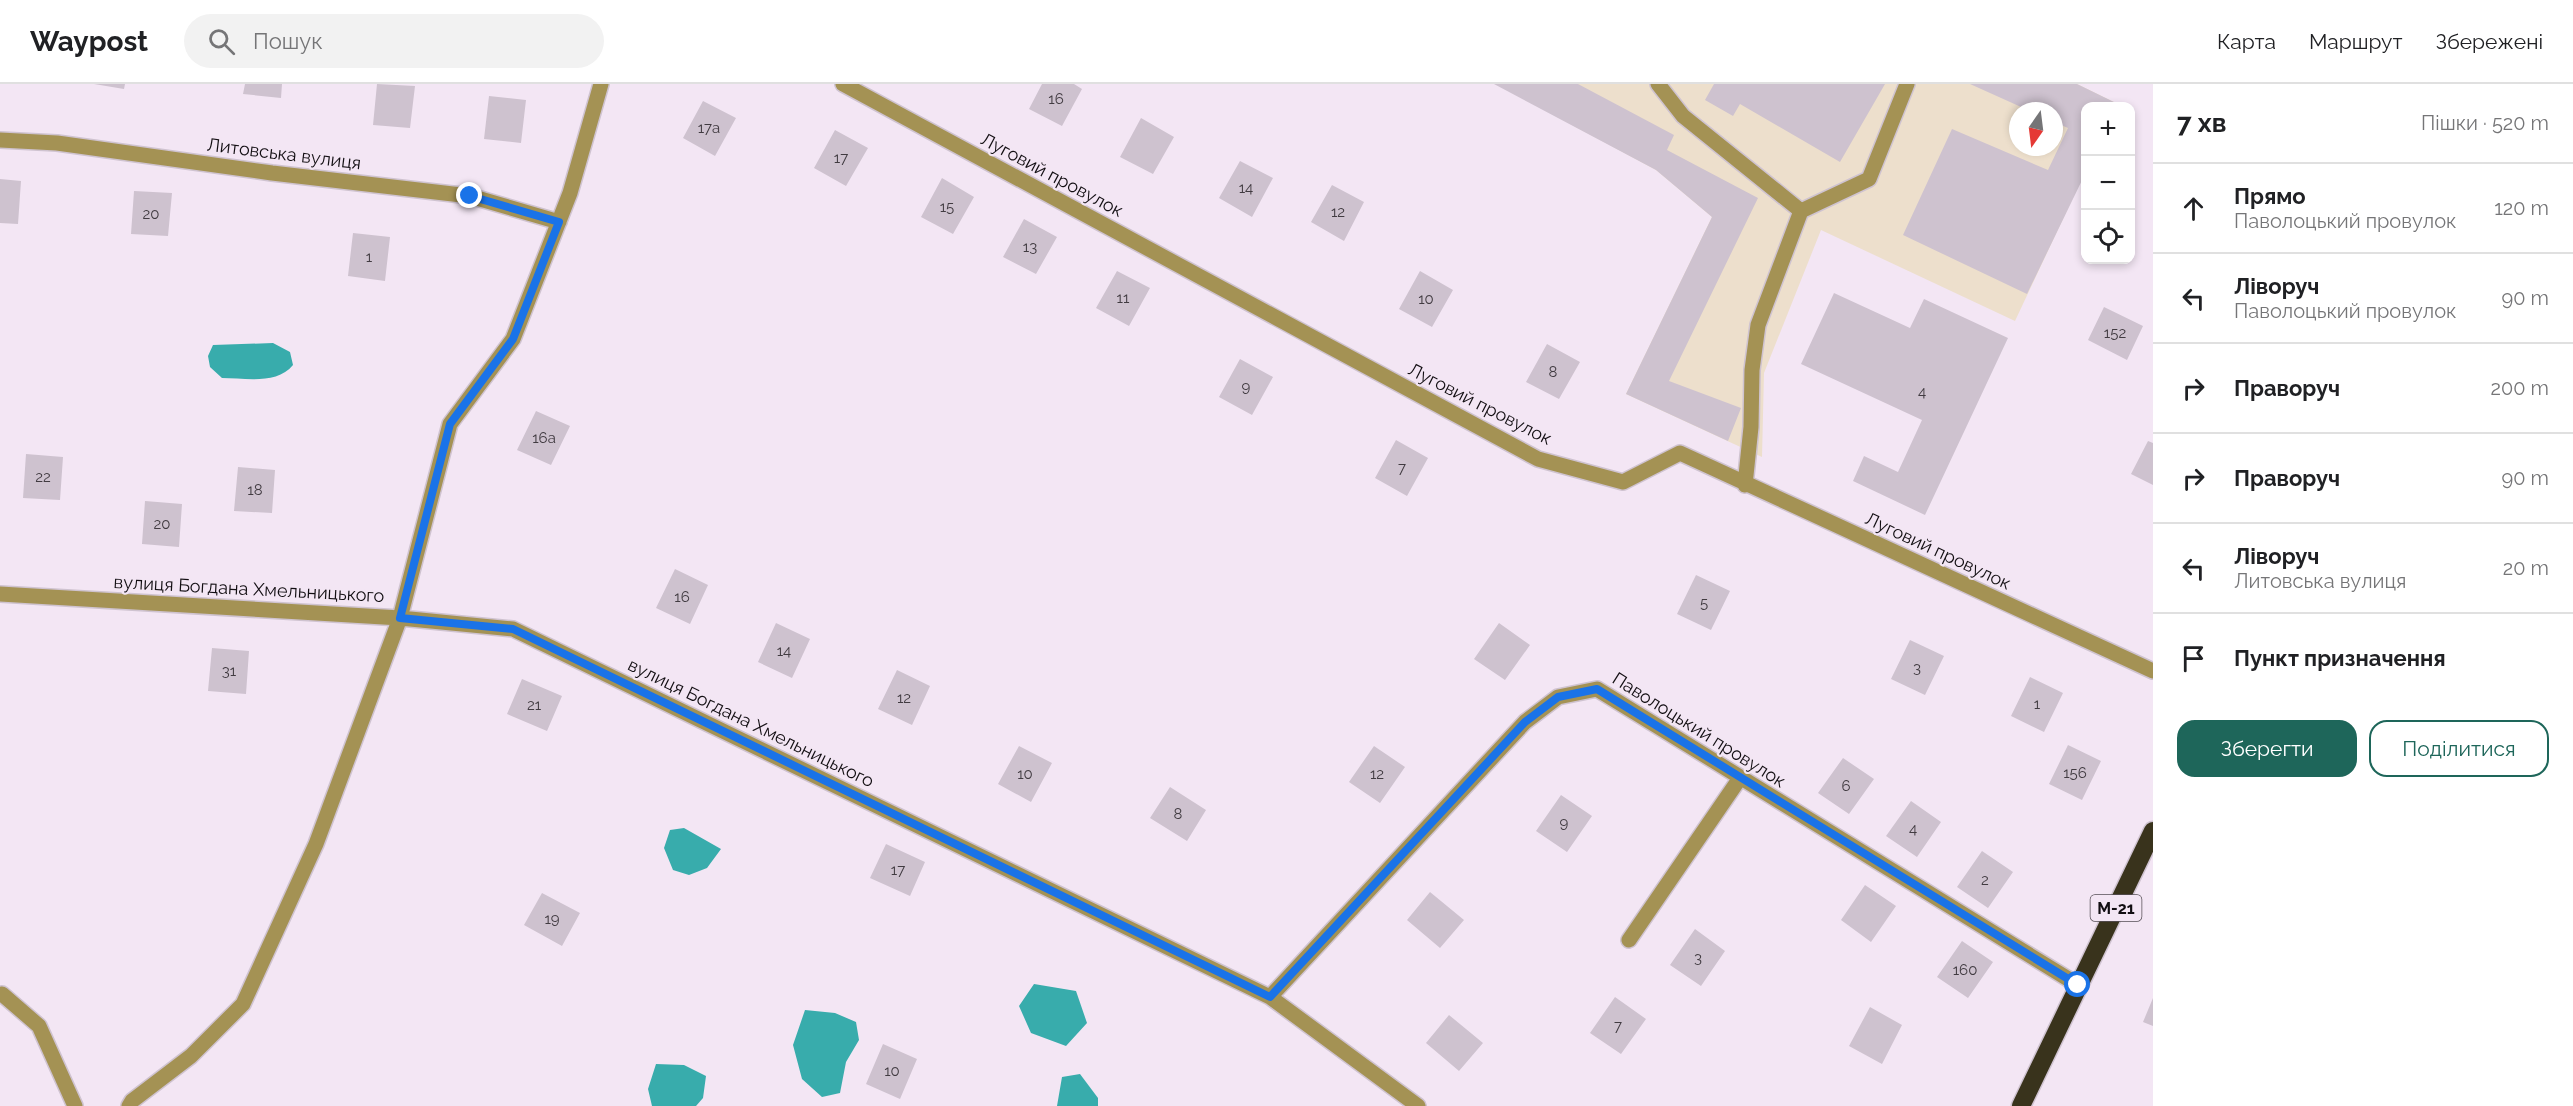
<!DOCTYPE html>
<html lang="uk">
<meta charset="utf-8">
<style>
:root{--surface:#fff;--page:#f2f2f2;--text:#202124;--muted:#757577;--line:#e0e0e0;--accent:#1e665a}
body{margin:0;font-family:Raleway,sans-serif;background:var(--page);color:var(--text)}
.controls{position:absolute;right:18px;top:18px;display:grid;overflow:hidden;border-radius:12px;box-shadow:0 3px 9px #0003}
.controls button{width:54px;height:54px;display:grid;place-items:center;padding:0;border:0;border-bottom:2px solid var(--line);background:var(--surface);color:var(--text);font:30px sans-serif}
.compass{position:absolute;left:2009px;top:18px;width:54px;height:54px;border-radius:50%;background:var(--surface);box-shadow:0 3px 9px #0003;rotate:194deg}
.stop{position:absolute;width:18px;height:18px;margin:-14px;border:4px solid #1a73e8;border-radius:50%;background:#fff}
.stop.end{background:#1a73e8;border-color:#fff;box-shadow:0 2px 6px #0008}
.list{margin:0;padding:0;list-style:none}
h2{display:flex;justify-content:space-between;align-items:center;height:78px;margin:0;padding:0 24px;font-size:26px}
h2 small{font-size:20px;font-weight:400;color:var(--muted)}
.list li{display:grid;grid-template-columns:39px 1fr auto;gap:18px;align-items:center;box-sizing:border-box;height:90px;padding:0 24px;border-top:2px solid var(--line)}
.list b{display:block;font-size:22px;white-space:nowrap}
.list p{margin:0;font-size:20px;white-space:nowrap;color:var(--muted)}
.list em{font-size:20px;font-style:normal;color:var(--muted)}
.actions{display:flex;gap:12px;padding:18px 24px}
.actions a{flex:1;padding:14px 0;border:2px solid var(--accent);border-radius:18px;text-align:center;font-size:21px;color:var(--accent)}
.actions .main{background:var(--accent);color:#fff}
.icon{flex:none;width:33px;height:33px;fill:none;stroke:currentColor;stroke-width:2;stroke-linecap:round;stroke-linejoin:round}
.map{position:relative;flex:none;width:2153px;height:1022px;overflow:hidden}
header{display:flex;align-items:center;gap:36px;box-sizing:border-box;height:84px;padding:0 30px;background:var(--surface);border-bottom:2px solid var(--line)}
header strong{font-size:28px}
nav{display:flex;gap:33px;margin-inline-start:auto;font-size:21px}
.search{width:420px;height:54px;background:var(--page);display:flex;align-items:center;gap:15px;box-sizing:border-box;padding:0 21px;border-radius:33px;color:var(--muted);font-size:22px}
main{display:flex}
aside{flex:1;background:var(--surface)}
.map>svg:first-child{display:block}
</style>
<header>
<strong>Waypost</strong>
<div class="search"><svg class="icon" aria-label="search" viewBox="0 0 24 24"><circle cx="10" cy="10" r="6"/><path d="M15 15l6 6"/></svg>Пошук</div>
<nav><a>Карта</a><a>Маршрут</a><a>Збережені</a></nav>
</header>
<main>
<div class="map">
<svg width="2153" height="1022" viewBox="0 0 2153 1022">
<rect width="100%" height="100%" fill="#f3e6f4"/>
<path fill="#eddfcc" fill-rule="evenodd" d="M1496,0H2077L2118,20L2117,22H2086L2085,88L2015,237L1821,146L1764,289L1762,373L1626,310L1712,133L1656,86ZM2018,27H2054V63H2018Z"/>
<path fill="#38acac" d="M273,259L290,268L293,281C277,301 245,294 222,294L210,283L208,272L213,261Z
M684,744L721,765L707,784L689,791L673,786L664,764L670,746Z
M1034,900L1076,907L1087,939L1066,962L1031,949L1019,922Z
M805,926L835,929L856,938L859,956L846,978L840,1009L822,1013L802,995L793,961Z
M656,980L684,981L706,992L703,1014L696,1022H652L648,1005Z
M1080,990L1098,1014V1022H1057L1062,993Z"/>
<path fill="#cec2cf" d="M94,0H125L124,5Z
M245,0H282L281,14L243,10Z
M377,0L415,2L410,44L373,41Z
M1042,0H1074L1082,5L1062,42L1029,25Z
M1494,0H1578L1674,51L1667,66L1758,114L1669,297L1741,324L1728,357L1626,310L1712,133L1656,86Z
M1714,0H1885L1840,78L1740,20L1733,32L1705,16Z
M1970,0H2077L2118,20L2117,22H2086V88L2027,210L1903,151L1952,45L2048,86L2068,44L2054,38V27H2030Z
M489,12L526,16L521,59L484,55Z
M703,17L736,34L715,72L683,54Z
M1141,34L1174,53L1153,90L1120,73Z
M835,46L868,64L846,102L814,84Z
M1240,77L1273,94L1252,133L1219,114Z
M942,94L974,113L953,150L921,133Z
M0,95L21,97L18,140L0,139Z
M1332,101L1364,118L1344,157L1311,138Z
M134,107L172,109L168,152L131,150Z
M1024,135L1057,153L1036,190L1003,173Z
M353,149L390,153L385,197L348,192Z
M1117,187L1150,204L1129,242L1096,224Z
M1420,187L1453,206L1432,243L1399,225Z
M1834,209L1910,244L1924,215L2008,254L1925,431L1853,397L1864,372L1898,388L1922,336L1801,280Z
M2104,223L2143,242L2127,276L2088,256Z
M1547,260L1580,278L1559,315L1526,298Z
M1240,275L1273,293L1252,331L1219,313Z
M536,327L570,342L551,381L517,366Z
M1396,356L1428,374L1407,412L1375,394Z
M2148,357L2153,359V401L2131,390Z
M26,370L63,373L60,416L23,414Z
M238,383L275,386L272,429L234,427Z
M145,417L182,420L179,463L142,460Z
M675,485L708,501L690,540L656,524Z
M1696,491L1730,507L1711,546L1677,530Z
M776,539L810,555L792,594L758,578Z
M1499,539L1530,561L1505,596L1474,575Z
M1910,556L1944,572L1925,611L1891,595Z
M212,564L249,567L246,610L208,607Z
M897,586L930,602L912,641L878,625Z
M2030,593L2063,609L2044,648L2011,632Z
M522,595L562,612L547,647L507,630Z
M2068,661L2101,677L2082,716L2049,700Z
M1019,662L1052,679L1031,718L998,700Z
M1374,662L1405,683L1380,719L1349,698Z
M1843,674L1874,695L1849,730L1818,709Z
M1170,703L1206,726L1187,757L1150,734Z
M1561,711L1592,732L1567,768L1536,747Z
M1911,717L1941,738L1917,773L1886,752Z
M886,760L925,778L910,812L870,794Z
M1982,767L2013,788L1988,824L1957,803Z
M1865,801L1896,822L1871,858L1841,836Z
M1430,808L1464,836L1440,864L1407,836Z
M542,809L580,829L562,862L524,841Z
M1695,845L1725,867L1701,902L1670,881Z
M1962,857L1993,878L1968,914L1937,893Z
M1615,913L1646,935L1621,970L1590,949Z
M2153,914V942L2143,938Z
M1870,923L1902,941L1882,980L1849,962Z
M1449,931L1483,959L1459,987L1426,959Z
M883,960L917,975L900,1015L866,1000Z"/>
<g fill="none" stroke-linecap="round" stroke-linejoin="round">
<g stroke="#cfc3d0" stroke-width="18">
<path id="minor" d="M843,0L1538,375L1623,398L1680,369L2153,587
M1658,0L1683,32L1801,127
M0,56L57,59L272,89L470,112L559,138
M1745,401L1751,343L1752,286L1758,241L1801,127L1869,95L1907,0
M0,510L400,534L513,545L1270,913L1418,1022
M1629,856L1740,694
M2,910L39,942L75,1022
M1270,913L1525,638L1558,613L1597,605L2078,901
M129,1022L132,1017L191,972L243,920L316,760L400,534L450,340L513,255L570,109L601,0"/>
</g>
<g stroke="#cfc3d0" stroke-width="21">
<path id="highway" d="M2021,1022L2153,747"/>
</g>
<use href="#minor" stroke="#a49254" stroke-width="15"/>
<use href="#highway" stroke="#39331c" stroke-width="18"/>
</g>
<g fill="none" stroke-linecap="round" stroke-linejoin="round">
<path stroke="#1a73e8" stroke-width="8" d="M470,112L559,138L513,255L450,340L400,534L513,545L1270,913L1525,638L1558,613L1597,605L2078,901"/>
</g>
<g text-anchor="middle" stroke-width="4.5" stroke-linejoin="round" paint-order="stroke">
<g font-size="15" fill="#413b41">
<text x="1056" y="20">16</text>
<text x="709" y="49">17а</text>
<text x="841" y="79">17</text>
<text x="1246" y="109">14</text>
<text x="947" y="128">15</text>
<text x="1338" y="133">12</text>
<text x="151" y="135">20</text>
<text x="1030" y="168">13</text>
<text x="369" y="178">1</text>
<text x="1123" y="219">11</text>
<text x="1426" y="220">10</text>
<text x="2115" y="254">152</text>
<text x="1553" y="293">8</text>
<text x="1246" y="308">9</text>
<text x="1922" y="313">4</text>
<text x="544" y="359">16а</text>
<text x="1402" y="389">7</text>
<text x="43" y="398">22</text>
<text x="255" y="411">18</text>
<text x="162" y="445">20</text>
<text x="682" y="518">16</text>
<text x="1704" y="524">5</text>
<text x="784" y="572">14</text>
<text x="1917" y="589">3</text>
<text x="229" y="592">31</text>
<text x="904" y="619">12</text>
<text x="2037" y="625">1</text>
<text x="534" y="626">21</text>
<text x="2075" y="694">156</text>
<text x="1025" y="695">10</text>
<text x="1377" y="695">12</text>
<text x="1846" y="707">6</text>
<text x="1178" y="735">8</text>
<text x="1564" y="744">9</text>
<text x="1913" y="750">4</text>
<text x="898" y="791">17</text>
<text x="1985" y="801">2</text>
<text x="552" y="840">19</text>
<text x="1698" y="879">3</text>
<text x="1965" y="891">160</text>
<text x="1618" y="947">7</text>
<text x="892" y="992">10</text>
</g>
<rect fill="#f3e6f4" stroke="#564f56" stroke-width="1.5" x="2090.5" y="811" width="51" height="26" rx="4.5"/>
<g font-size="16" font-weight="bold" fill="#120e12">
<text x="2116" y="830">М-21</text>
</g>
<g font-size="18" fill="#120e12" stroke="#f3e6f4">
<text transform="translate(284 70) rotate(7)" y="6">Литовська вулиця</text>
<text transform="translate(1052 91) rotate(28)" y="6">Луговий провулок</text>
<text transform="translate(1480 320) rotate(27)" y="6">Луговий провулок</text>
<text transform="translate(1938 467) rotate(25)" y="6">Луговий провулок</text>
<text transform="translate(249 505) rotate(3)" y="6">вулиця Богдана Хмельницького</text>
<text transform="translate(751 639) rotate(26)" y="6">вулиця Богдана Хмельницького</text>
<text transform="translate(1699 646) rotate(32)" y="6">Паволоцький провулок</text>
</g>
</g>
</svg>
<div class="controls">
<button>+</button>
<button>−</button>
<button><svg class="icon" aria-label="locate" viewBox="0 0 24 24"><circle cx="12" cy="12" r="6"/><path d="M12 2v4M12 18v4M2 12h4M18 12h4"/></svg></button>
</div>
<svg class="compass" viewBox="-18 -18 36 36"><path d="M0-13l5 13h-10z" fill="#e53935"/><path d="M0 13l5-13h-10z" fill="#757577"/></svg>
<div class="stop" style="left:2078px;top:901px"></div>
<div class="stop end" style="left:470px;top:112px"></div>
</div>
<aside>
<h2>7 хв<small>Пішки · 520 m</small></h2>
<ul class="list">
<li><svg class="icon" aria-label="ahead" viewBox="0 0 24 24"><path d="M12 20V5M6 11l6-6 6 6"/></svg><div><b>Прямо</b><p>Паволоцький провулок</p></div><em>120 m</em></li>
<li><svg class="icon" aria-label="left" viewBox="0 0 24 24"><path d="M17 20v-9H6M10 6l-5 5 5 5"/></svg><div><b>Ліворуч</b><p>Паволоцький провулок</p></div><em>90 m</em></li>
<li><svg class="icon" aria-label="right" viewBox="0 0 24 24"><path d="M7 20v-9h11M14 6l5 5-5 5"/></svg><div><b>Праворуч</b></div><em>200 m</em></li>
<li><svg class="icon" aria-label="right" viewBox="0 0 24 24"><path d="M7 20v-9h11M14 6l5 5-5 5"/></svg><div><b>Праворуч</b></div><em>90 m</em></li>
<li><svg class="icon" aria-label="left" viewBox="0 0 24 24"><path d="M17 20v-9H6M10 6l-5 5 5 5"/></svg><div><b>Ліворуч</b><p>Литовська вулиця</p></div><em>20 m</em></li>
<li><svg class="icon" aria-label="arrive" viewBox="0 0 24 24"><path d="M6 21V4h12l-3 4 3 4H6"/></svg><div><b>Пункт призначення</b></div></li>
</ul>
<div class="actions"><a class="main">Зберегти</a><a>Поділитися</a></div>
</aside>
</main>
